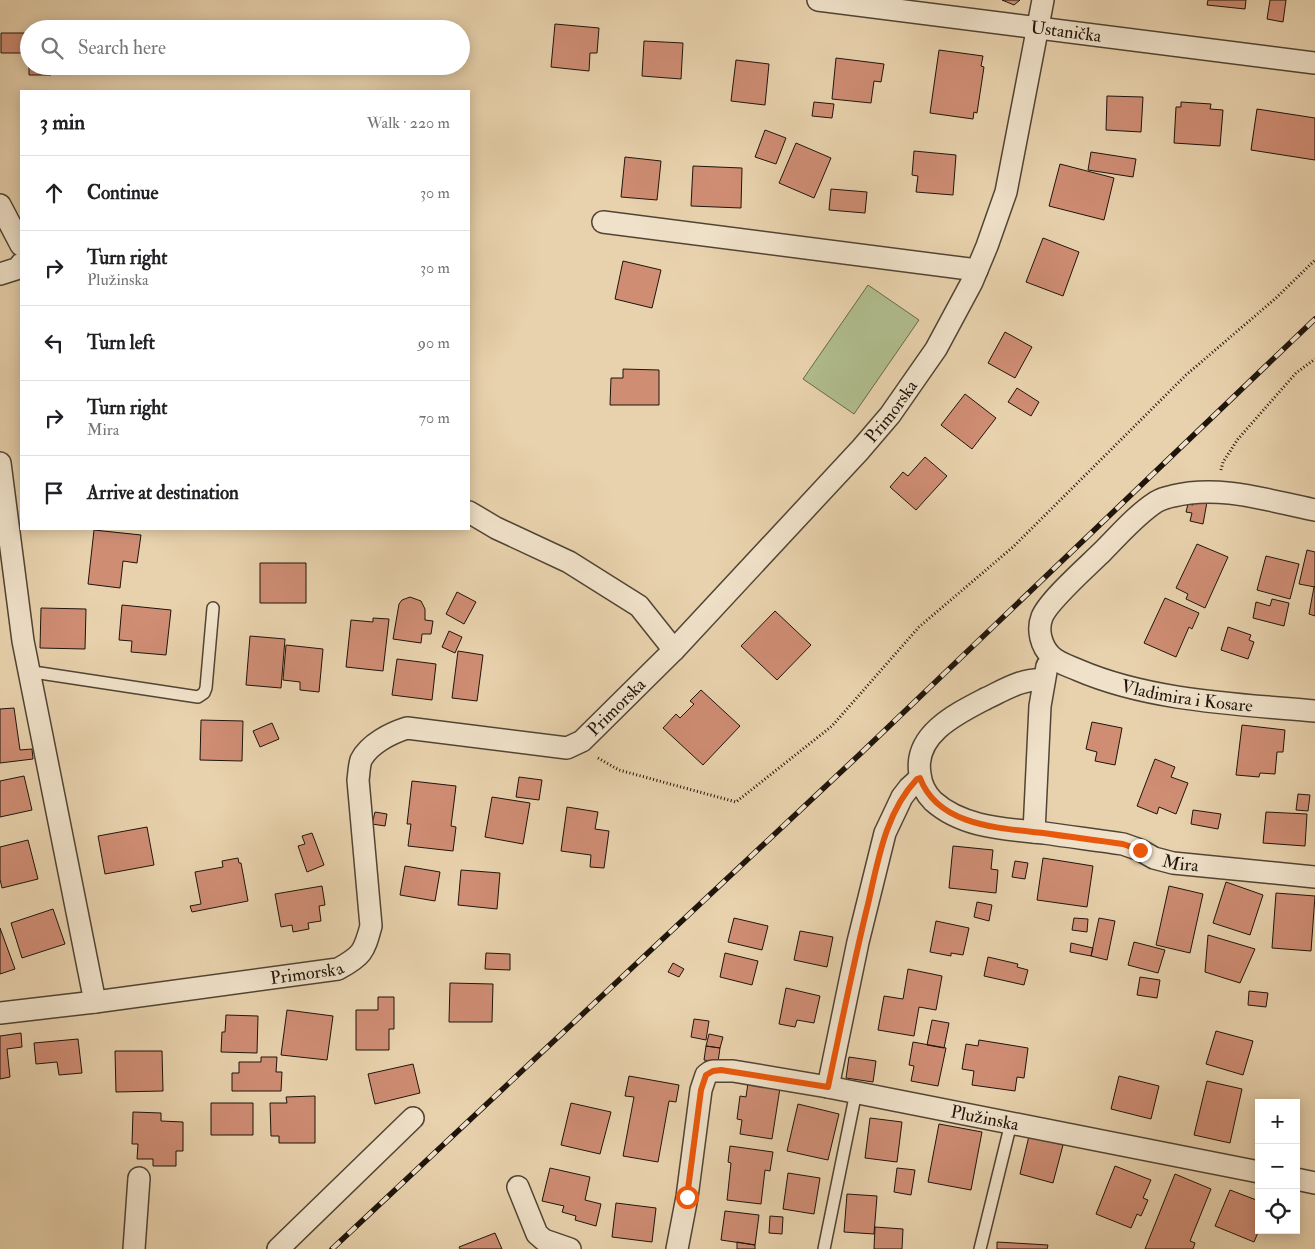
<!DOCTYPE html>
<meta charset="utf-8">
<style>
:root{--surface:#fff;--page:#f6f6f6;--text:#202124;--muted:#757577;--line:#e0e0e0}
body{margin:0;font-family:"IM FELL Double Pica",serif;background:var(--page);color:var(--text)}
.controls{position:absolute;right:15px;bottom:15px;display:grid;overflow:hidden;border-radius:0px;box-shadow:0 2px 12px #0003}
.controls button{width:45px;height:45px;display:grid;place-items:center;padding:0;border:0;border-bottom:1px solid var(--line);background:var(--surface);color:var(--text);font:25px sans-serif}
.stop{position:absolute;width:15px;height:15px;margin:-11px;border:4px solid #ea580c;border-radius:50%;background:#fff}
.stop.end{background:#ea580c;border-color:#fff;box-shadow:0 1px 5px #0008}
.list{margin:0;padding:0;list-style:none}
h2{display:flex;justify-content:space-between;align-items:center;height:65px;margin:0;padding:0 20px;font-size:21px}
h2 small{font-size:16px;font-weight:400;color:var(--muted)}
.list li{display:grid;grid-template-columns:32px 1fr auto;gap:15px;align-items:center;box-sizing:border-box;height:75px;padding:0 20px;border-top:1px solid var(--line)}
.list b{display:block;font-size:19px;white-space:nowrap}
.list p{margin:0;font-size:16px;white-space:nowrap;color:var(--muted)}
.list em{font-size:16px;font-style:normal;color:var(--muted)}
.icon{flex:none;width:28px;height:28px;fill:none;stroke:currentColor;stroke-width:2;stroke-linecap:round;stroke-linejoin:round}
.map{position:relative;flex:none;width:1315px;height:1249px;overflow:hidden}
.search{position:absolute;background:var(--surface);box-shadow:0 2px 12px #0003;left:20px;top:20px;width:450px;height:55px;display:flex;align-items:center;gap:12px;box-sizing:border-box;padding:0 18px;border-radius:28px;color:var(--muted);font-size:19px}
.panel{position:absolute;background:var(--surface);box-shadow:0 2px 12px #0003;left:20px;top:90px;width:450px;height:440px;border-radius:0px}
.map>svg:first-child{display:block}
</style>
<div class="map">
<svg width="1315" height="1249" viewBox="0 0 1315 1249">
<rect width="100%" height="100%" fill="#e8d2ad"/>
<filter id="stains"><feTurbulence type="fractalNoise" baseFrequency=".004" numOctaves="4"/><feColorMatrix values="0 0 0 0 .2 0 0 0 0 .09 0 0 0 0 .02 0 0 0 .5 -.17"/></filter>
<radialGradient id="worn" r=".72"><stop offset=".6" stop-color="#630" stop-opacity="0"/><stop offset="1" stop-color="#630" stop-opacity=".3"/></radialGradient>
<path fill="#b0bd8e" stroke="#68684c" d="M868,285L919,320L854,414L803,379Z"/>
<path fill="#cf8d74" stroke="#1f140b" d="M1002,0H1020L1014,5Z
M1208,0H1246L1245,9L1207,5Z
M1270,0H1286L1283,22L1267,19Z
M555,24L599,28L597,53H590L589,71L551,67Z
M1,33H29V66H51V75H29V53H1Z
M644,41L683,43L681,79L642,76Z
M939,50L983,56L981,66L984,67L977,113L974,112L973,119L930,113Z
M836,58L884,64L881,82L874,81L871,103L832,99Z
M736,60L769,64L765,105L731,101Z
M1107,96L1143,97L1141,132L1106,130Z
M814,102L834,104L832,118L812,116Z
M1181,102L1211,104L1210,109L1223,110L1220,146L1174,143L1176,107H1181Z
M1257,109L1315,118V160L1251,150Z
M765,130L786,138L776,164L755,157Z
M796,143L831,158L814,198L779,183Z
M914,151L956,155L953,195L916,192L918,176L912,175Z
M1091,152L1136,159L1133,177L1088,170Z
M625,157L661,161L657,200L621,197Z
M1060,164L1114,178L1104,220L1049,206Z
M693,166L742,168L741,208L691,206Z
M831,189L867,192L865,213L829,210Z
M1043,238L1079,252L1063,296L1026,282Z
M623,261L661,270L652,308L615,299Z
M1005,332L1032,347L1015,378L988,363Z
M623,369L659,370V405H610L611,378H623Z
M1017,388L1039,402L1031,416L1008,402Z
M965,394L996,418L972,449L941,425Z
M925,457L947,476L916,510L890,487L903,472L908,476Z
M1194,500L1207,502L1203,524L1190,521L1192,513L1186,512L1188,504L1193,505Z
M94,530L141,535L137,563L123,561L120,588L88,584Z
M1197,544L1228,557L1205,608L1186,599L1188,594L1176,588Z
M1307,550L1315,552V587L1299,584Z
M1266,556L1299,564L1290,599L1257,590Z
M260,563H306V603H260Z
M1314,587H1315V616L1309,614Z
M457,592L476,602L464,624L446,614Z
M410,597L421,601L425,609V620L433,621L431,634H422L421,643L393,639L399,604L402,600Z
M1165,598L1199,613L1192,629L1189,627L1176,657L1144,643Z
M1272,599L1289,603L1284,626L1253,618L1256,602L1270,606Z
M122,605L171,610L166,655L131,652L132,641L119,640Z
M41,608L86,609L85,649L40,648Z
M775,611L811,645L777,680L741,646Z
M373,618L389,619L383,671L346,667L351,620L373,622Z
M1228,627L1251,635L1249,640L1254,642L1248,659L1221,650Z
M449,631L462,637L455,653L442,647Z
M250,636L285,639L281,688L246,685Z
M286,645L323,649L319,692L300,690V682L283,680Z
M458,651L483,655L477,701L452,698Z
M397,659L436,664L432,700L392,695Z
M701,690L740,726L703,765L663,728L676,714L680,718L694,704L690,701Z
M14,708L20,750L32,749L33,759L0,763V709Z
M201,720L243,721L242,761L200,760Z
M1092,722L1122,728L1115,765L1095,761L1097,752L1086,749Z
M272,723L279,739L260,747L253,731Z
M1242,725L1285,730L1283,752H1277L1275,774L1260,773L1259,777L1236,775Z
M1155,759L1175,767L1171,777L1188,783L1176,814L1159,807L1157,814L1137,806Z
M24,776L32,810L0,817V781Z
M519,777L542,780L539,800L516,797Z
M412,781L456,786L451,826L456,827L453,851L408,846L411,824H407Z
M1298,794L1310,795L1308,811L1296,810Z
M492,797L530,803L523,844L485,837Z
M567,807L598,812L595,829L609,831L604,868L590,867L591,855L561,851Z
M1193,810L1221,814L1218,829L1191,824Z
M375,812L387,814L385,826L372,824Z
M1266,812L1307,814L1305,846L1263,843Z
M147,827L154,865L105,874L98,836Z
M312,833L324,865L307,872L298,846L305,844L302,836Z
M28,840L38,879L2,888L0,879V847Z
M953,846L993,850L991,869L998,870L996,893L949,888Z
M238,858L239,863H241L248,901L192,912L190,906L201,904L195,872L223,867L222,861Z
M1043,858L1093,866L1087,907L1037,900Z
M1015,861L1028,863L1025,879L1012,877Z
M405,866L440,872L435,901L400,895Z
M461,870L500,873L497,909L458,905Z
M1226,882L1263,895L1250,935L1213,923Z
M322,886L325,905L319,906L321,921L308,923L309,929L293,932L292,925L281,927L275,894Z
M1169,886L1203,894L1190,953L1156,945Z
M1276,893L1315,896L1311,951L1272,948Z
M977,902L992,905L989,921L974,917Z
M53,909L65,944L22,958L11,923Z
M734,918L768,926L762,950L728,942Z
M1074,918L1088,919L1087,932L1072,930Z
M1099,918L1115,921L1107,960L1091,956Z
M936,921L969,928L963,955L951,953V956L930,952Z
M0,928L15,969L0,974Z
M800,931L833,937L827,967L794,960Z
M1208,935L1255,949L1240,983L1205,972Z
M1134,942L1165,950L1158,973L1128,965Z
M1071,943L1093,948L1091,956L1070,952Z
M486,953L510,954V970L485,969Z
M725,953L758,961L752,985L720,977Z
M988,957L1018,964L1017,967L1028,970L1024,985L984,976Z
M673,963L684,969L679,977L668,972Z
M908,969L942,976L936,1010L919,1007L914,1036L878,1030L884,996L903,999Z
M1140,977L1160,980L1157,998L1137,995Z
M450,983L493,984L492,1022H449Z
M786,988L820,996L814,1023L797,1020L795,1027L779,1024Z
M1249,991L1268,993L1266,1007L1248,1005Z
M378,997H394V1029H389V1050H356V1010H378Z
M287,1010L333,1016L327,1060L281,1055Z
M226,1015L258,1016L257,1053L221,1052L222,1032H225Z
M694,1019L709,1021L706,1040L691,1037Z
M932,1020L949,1023L944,1048L927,1045Z
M1216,1031L1253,1041L1243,1075L1206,1064Z
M21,1033L22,1047L7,1049L10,1077L0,1079V1036Z
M709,1034L723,1037L720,1048L706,1046Z
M78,1039L82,1073L59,1075L57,1062L36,1064L34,1043Z
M979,1040L1028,1048L1024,1078L1017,1077L1015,1091L972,1085L974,1071L962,1069L966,1044L978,1046Z
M913,1042L946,1048L938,1086L911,1081L914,1066L909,1065Z
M706,1046L720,1048L718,1062L704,1060Z
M115,1051H162L163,1091L116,1092Z
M261,1057H277L276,1072H282L281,1091H232V1073H239V1062H261Z
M849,1057L876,1061L873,1082L846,1078Z
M413,1064L420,1093L375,1104L368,1074Z
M629,1076L679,1085L676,1102L669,1101L658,1162L623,1156L634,1097L625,1096Z
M1119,1076L1159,1086L1151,1119L1111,1109Z
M1207,1081L1242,1089L1230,1143L1194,1135Z
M748,1083L780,1088L772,1139L740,1134L742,1120L737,1119L740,1096L746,1097Z
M315,1096V1143H279V1136H271L270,1103H287L286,1097Z
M211,1103H253V1135H211Z
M571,1103L611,1112L600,1154L561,1145Z
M798,1104L839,1114L828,1160L787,1151Z
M133,1112L161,1113V1121L183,1122V1151H176V1166H153V1159H137L138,1144H132Z
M870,1118L902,1122L897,1162L865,1158Z
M939,1124L982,1132L971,1190L928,1182Z
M1029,1136L1063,1145L1053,1183L1020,1174Z
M730,1146L773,1152L770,1171L765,1170L761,1204L727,1200L731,1163L728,1162Z
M1115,1166L1151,1180L1143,1198L1148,1200L1141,1216L1137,1214L1131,1228L1096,1214Z
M550,1168L590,1177L585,1200L601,1204L596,1226L575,1220L576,1216L562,1212L564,1206L542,1201Z
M897,1168L915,1170L911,1195L894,1192Z
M788,1173L820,1178L814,1214L783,1209Z
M1175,1174L1211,1189L1190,1241L1195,1243L1193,1249H1145Z
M1230,1190L1259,1201V1230L1254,1242L1215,1226Z
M847,1194L877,1196L874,1234L844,1232Z
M616,1203L656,1208L652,1242L612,1237Z
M725,1211L759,1215L755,1245L721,1240Z
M770,1216L783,1217L782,1234L769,1233Z
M875,1227L903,1229L902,1249H874Z
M495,1233L502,1249H460L459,1247Z
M737,1242L755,1245V1249H737Z
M997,1242L1048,1245L1047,1249H997Z"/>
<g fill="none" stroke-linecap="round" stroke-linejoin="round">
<g stroke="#514434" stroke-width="14">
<path id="service" d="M29,674L40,673L198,697L204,693L206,688L213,608
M824,1249L856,1092
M980,1249L1011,1123"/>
</g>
<g stroke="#514434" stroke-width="24">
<g id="minor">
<path id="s1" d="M818,0L1315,63"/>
<path d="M0,205L21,245"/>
<path d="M603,222L977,270"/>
<path d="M0,274L19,268L21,264"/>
<path d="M0,463L23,641L95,1002"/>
<path id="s2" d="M1315,510C1269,501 1220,484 1173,496C1168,497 1161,499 1156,502C1136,515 1120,534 1103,551C1089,565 1048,601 1042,617C1037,630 1041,646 1051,656C1058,663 1069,666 1078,670C1150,701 1237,704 1315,711"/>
<path d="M469,512L496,528L569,562L639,606L674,650"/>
<path id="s3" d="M1044,680C1023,678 1006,689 987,698C958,713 913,734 920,774C921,784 926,794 933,801C963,828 1006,829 1044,833C1070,837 1097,840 1123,844L1140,850L1154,858L1173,863L1315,877"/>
<path d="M1034,832L1040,706L1047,666"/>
<path id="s4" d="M0,1013L95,1002L338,969C362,956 364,952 371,926L358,780C359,774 359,766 361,760C369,744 391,733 407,728L567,748L582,741L674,650L860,450L890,415L936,349L972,282L987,246L1006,192L1043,0"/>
<path d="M828,1087L858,942L885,833L902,797L909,788L920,778"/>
<path d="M1296,1179L1315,1183"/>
<path d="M518,1187L537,1234L544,1240L570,1249"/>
<path d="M134,1249L139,1178"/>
<path d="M278,1249L413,1118"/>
<path id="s5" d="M677,1249L687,1197L701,1090L706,1075L710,1072L713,1071H733L828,1087L1259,1172"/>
</g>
</g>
<path stroke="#1f140b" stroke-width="3" stroke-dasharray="1 2.5" stroke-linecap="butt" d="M1221,470L1223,462L1238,439L1296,373L1315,359
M598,758L619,770L736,802L832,726L919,627L1013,547L1186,375L1276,298L1315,260"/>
<use href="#service" stroke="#f0e2ca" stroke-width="11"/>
<use href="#minor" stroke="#f0e2ca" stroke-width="21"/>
<g stroke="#1f140b" stroke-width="5.5">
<path id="rail" d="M332,1249L859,755L1315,319"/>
</g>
<use href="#rail" stroke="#f0e2ca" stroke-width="4" stroke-dasharray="11" stroke-linecap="butt"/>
</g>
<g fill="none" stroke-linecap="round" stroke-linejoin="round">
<path stroke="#ea580c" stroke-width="6" d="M687,1197L701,1090L706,1075L713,1071L721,1070L828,1087C841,1026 853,965 868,904C878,861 885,813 917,779L920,778C938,826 999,828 1043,833C1070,837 1096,840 1123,844L1140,850"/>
</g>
<g text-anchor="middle" stroke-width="4" stroke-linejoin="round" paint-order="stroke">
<g font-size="18" fill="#1f140b" stroke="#f0e2ca">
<text dy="6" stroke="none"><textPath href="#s1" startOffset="250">Ustanička</textPath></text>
<text dy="6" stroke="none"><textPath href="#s4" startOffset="1252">Primorska</textPath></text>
<text dy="6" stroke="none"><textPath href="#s2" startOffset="510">Vladimira i Kosare</textPath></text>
<text dy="6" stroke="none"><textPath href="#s4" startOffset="848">Primorska</textPath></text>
<text dy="6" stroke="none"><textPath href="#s3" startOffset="459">Mira</textPath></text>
<text dy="6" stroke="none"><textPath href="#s4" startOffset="309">Primorska</textPath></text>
<text dy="6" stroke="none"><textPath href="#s5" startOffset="461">Plužinska</textPath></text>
</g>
</g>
<rect width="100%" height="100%" filter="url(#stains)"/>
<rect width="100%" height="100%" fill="url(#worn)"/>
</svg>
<div class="controls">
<button>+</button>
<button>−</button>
<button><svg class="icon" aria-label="locate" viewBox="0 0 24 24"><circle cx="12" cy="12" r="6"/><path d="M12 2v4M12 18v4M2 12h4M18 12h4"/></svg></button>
</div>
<div class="stop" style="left:687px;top:1197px"></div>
<div class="stop end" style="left:1140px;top:850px"></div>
<div class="search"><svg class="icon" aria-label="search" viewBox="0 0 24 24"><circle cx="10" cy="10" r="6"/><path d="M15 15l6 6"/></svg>Search here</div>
<section class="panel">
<h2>3 min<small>Walk · 220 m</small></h2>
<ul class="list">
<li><svg class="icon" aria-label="ahead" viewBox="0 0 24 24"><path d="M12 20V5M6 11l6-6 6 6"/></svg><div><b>Continue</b></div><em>30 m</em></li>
<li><svg class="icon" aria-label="right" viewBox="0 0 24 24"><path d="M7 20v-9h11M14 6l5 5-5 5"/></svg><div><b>Turn right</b><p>Plužinska</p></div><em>30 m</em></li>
<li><svg class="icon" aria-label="left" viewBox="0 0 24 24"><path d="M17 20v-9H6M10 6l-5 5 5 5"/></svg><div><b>Turn left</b></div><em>90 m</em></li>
<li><svg class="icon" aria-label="right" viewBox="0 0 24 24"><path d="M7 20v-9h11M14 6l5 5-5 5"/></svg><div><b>Turn right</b><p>Mira</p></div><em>70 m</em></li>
<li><svg class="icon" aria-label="arrive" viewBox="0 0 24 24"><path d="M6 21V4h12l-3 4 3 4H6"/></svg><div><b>Arrive at destination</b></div></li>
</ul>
</section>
</div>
